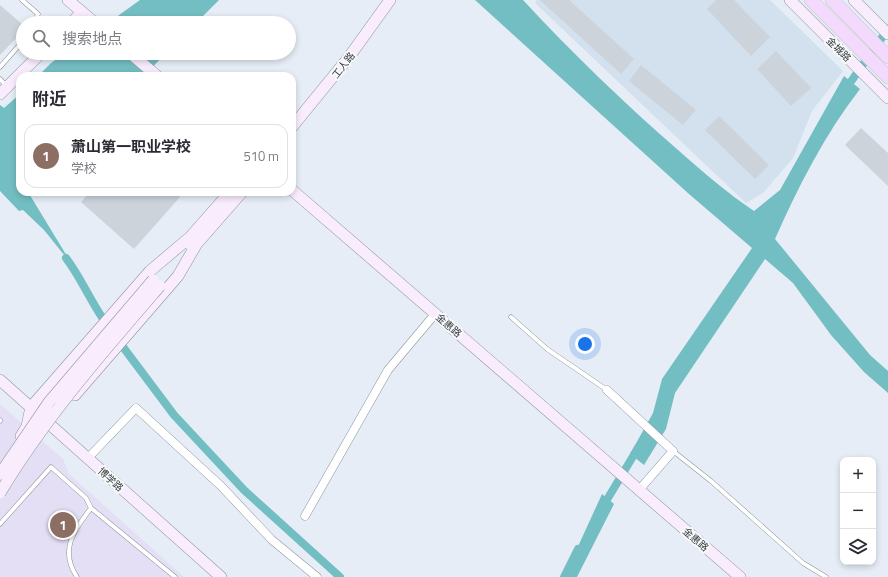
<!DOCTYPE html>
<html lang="zh">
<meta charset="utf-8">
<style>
:root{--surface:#fff;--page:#f7f7f7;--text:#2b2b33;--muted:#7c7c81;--line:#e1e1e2;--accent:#7c3aed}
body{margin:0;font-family:"Titillium Web","Noto Sans SC",sans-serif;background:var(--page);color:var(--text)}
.controls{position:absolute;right:12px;bottom:12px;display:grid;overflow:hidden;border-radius:8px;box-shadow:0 2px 6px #0003}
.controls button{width:36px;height:36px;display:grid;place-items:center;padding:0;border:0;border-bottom:1px solid var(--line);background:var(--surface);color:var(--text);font:20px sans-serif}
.you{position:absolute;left:585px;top:344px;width:14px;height:14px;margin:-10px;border:3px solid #fff;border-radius:50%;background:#1a73e8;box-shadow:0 0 0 6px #1a73e833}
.badge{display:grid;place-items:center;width:26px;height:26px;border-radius:50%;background:var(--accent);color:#fff;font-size:13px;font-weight:700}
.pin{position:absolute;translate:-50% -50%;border:2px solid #fff;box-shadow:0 1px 4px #0006}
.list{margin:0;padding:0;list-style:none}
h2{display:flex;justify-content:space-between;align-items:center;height:52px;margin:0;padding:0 16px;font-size:17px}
h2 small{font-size:13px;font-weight:400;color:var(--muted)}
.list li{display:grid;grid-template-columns:26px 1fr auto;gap:12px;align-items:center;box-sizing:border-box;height:64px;margin:0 8px 8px;padding:0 8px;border:1px solid var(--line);border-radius:12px}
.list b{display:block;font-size:15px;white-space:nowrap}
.list p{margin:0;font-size:13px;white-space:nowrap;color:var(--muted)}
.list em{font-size:13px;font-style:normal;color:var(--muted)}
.icon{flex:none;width:22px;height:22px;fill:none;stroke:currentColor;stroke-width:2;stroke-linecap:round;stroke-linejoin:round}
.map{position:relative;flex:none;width:888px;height:577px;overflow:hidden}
.search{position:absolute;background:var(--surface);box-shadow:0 2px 6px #0003;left:16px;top:16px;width:280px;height:44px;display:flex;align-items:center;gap:10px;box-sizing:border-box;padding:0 14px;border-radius:22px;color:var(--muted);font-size:15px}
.panel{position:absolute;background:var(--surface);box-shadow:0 2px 6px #0003;left:16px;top:72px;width:280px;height:124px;border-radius:12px}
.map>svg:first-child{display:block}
</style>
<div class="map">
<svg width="888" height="577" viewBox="0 0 888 577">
<rect width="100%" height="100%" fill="#e6edf6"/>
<path fill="#d3e0ee" d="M537,0H770L843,71L812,111L793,158L763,193L746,203L535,3Z"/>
<path fill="#e4dff5" d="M0,404L25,426L3,459L20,472L41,440L63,459L69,474L184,577H0Z"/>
<path fill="#73bec3" d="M140,0H219L196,23H108Z
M475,0H523C572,53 624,103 678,150C703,172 727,193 754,211L780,190L844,76L860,89C825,134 798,187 775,239L870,355L888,371V393L864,372L831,335L793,283L765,259L675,393L666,429L644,465L630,454L653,413L662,379L752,248L689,194Z
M65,53H166L144,76H38L51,63Z
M20,94V192H28L73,266L44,230L23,210L19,211L0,191V105L4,108Z
M602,494L614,504L577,577H564Z"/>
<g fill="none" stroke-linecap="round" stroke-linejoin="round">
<path stroke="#73bec3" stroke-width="8" d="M845,90L888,29
M66,258C82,279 92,305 108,326
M117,339L174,415L244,490L340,577
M602,508L638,448
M564,577L578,549"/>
</g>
<path fill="#ccd3db" d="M540,0H569L634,59L621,74Z
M716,0H734L770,37L751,56L707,9Z
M0,5L23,25L22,32L0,55Z
M776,51L811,88L791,106L757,69Z
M641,65L696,110L683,125L629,81Z
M719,116L769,165L755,179L705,130Z
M861,128L888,153V186L845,145Z
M90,192H174L180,197L134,249L81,202Z"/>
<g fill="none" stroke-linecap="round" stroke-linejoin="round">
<g stroke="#8d949b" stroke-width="5">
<path id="lane" d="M22,0L38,14L34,23
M0,67L23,41
M0,79L7,87
M511,317L547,349L607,390
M0,421V420
M673,451L711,481L803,563L826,577
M0,524L51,467L86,498L91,508L175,577
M77,577C59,550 74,530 91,508"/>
</g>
<g stroke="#8d949b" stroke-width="9">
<path id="street" d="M607,390L673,451L639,490
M88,458L136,408L221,486L272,540L317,577
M305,516L388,370L435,314"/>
</g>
<g stroke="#8d949b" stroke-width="12">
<path id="secondary" d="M68,0L95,23
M790,0L888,98
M854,0L888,34
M71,23L82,12
M130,53L157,76
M0,94L41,53
M292,127L349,57L390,0
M292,190L740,577
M185,243L230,192
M192,249L242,192
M0,380L221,577
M75,395L178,276L196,245
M21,436L27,426L31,407L150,271L189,238"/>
</g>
<g stroke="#cbcccd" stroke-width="14">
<path id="primary" d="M811,0L888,77
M832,0L888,57"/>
</g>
<use href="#lane" stroke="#fff" stroke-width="4"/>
<use href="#street" stroke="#fff" stroke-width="8"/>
<use href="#secondary" stroke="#f9ecfd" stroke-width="11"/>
<use href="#primary" stroke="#f3d9fb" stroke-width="13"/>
<g stroke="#8d949b" stroke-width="12" stroke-linecap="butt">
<path id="secondary-bridge" d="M0,474L49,402L153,280
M0,493C45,418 103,352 160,286"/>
</g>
<use href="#secondary-bridge" stroke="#f9ecfd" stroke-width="11"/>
</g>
<g text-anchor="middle" stroke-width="4" stroke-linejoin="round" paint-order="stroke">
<g font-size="10" fill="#37393d" stroke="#f7fafd">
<text transform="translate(839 49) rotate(45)" y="4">金城路</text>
<text transform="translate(343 65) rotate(-52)" y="4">工人路</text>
<text transform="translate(449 325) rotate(41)" y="4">金惠路</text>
<text transform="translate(111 479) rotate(42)" y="4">博学路</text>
<text transform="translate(696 539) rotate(41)" y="4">金惠路</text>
</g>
</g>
</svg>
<div class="controls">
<button>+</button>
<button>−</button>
<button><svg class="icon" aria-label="layers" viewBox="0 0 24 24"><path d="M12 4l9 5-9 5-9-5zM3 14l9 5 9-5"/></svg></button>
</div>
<div class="you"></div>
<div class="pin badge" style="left:63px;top:525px;background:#8d6e63">1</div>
<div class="search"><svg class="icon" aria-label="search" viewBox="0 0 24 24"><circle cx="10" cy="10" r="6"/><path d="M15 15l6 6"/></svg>搜索地点</div>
<section class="panel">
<h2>附近<small></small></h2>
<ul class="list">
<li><span class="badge" style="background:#8d6e63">1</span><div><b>萧山第一职业学校</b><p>学校</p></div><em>510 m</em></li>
</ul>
</section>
</div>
